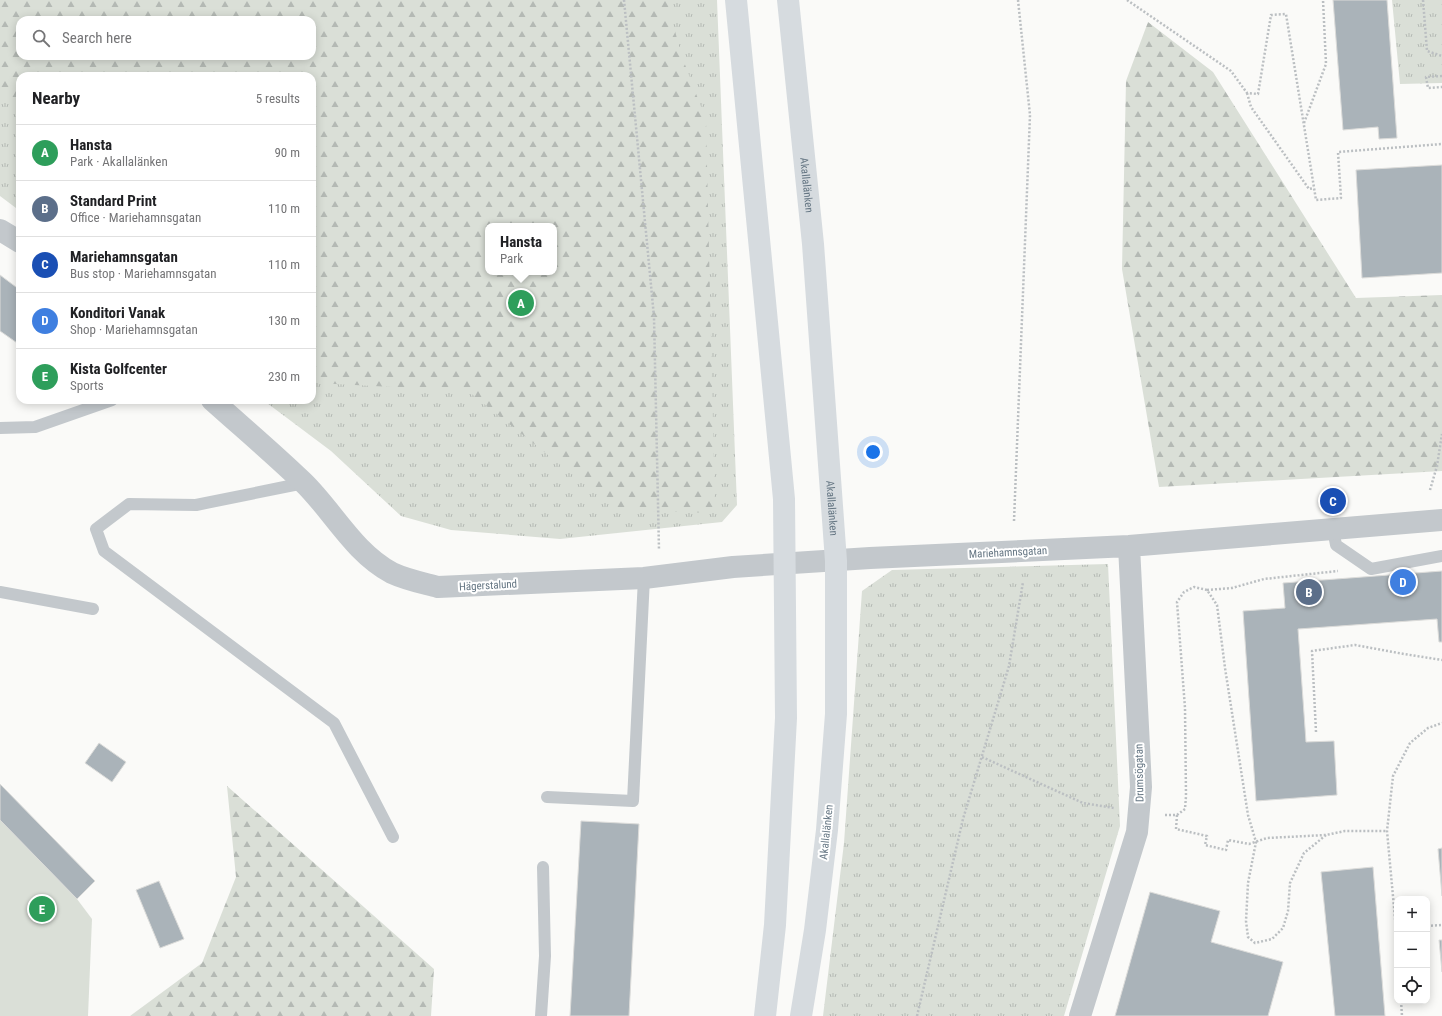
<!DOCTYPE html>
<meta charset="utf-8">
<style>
:root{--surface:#fff;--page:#f2f2f2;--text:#202124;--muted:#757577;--line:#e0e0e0;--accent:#0b8043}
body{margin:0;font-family:"Roboto Condensed",sans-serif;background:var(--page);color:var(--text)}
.controls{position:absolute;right:12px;bottom:12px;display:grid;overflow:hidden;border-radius:8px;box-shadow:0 2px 10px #0003}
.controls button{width:36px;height:36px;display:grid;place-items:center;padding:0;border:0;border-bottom:1px solid var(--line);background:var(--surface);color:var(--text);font:20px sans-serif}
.you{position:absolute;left:873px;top:452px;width:14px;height:14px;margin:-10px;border:3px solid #fff;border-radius:50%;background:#1a73e8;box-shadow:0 0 0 6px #1a73e833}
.badge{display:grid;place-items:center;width:26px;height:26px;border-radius:50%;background:var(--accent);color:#fff;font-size:13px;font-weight:700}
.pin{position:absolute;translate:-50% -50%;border:2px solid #fff;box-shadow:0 1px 4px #0006}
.popup{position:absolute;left:485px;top:223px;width:72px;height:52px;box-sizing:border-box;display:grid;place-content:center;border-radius:8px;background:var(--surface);filter:drop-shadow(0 1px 3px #0005);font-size:13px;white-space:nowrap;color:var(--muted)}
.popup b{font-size:15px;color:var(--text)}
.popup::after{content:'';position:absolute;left:50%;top:100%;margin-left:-8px;border:8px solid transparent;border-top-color:var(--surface)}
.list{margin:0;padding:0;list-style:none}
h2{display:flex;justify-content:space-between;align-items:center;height:52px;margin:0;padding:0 16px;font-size:17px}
h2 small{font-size:13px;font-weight:400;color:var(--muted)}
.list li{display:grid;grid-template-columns:26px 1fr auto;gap:12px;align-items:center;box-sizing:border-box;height:56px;padding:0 16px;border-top:1px solid var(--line)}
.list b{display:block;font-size:15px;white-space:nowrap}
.list p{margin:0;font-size:13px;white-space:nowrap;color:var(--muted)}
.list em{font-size:13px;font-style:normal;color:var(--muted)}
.icon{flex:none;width:22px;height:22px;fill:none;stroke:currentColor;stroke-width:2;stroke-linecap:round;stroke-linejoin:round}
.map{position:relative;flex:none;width:1442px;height:1016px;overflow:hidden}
.search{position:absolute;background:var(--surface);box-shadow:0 2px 10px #0003;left:16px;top:16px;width:300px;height:44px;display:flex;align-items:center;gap:10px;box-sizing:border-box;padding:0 14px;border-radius:12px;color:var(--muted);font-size:15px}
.panel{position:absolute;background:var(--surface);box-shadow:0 2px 10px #0003;left:16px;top:72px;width:300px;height:332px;border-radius:12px}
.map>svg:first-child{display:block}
</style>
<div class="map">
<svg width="1442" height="1016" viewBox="0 0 1442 1016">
<defs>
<pattern id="grass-tufts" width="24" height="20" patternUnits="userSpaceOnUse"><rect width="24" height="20" fill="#dadfd7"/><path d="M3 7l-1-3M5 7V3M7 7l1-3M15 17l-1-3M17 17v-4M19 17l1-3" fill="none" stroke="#b4b9b4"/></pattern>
<pattern id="forest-firs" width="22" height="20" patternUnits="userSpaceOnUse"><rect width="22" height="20" fill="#dadfd7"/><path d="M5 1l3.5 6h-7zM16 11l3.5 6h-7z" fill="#b4b9b4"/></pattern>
</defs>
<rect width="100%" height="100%" fill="#fafaf8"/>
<path fill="url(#grass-tufts)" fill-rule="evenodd" d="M0,0H717L737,505L722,522L560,539L451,530L401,516L331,451L263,400H312V76H20V211L0,196ZM20,20H312V56H20ZM488,226H554V272H488Z
M1392,0H1442V83L1400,84Z
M1108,564L1120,826L1064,1016H823L844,843L862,591L892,570Z"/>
<path fill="url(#forest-firs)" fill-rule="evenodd" d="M0,0H667L681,54L706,120L715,513L617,510L468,391L317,383L312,379V76H20V113L0,89ZM20,20H312V56H20ZM488,226H554V272H488Z
M1148,22L1213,72L1356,298L1442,295V471L1159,487L1122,269L1126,81Z
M227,786L434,969L431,1016H130L202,963L236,877Z"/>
<path fill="#dadfd7" d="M0,820L77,899L92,919L88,1016H0Z"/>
<path fill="#aab3b9" stroke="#dcdcda" d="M1333,0H1387L1397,138L1379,139L1378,127L1343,130Z
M1442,165V273L1362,278L1356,170Z
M0,275L20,290V345L0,331Z
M1442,571V642H1439L1437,619L1298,629L1306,742L1334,741L1337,795L1256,801L1243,611L1285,608L1283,583Z
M99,743L126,762L112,782L85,763Z
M0,784L95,881L77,899L0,820Z
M581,821L639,824L629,1016H570Z
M1442,848V896L1438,849Z
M1373,867L1385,1016H1335L1321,872Z
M159,881L184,939L160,948L136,890Z
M1150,892L1220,911L1211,942L1283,962L1268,1016H1115Z
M1439,940H1442V972Z"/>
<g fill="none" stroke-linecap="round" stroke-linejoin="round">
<path stroke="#bbbfc2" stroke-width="2.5" stroke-dasharray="2 2" stroke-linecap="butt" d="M624,0L654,317L659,550
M1127,0L1231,71L1247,93L1258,94L1271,15L1286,14L1316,200L1341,198L1338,152L1442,144
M1423,0L1427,51L1442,56
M1442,76L1426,77L1428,88L1442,87
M1247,93L1251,107L1309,189L1314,188
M1304,123L1326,64L1323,0
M1430,490L1437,466L1442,434
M1014,521L1030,115L1018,0
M1207,590L1232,588L1264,579L1338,571
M1316,732L1312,651L1355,645L1404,654L1442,660
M982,757L1083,803L1114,808
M1165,815H1177L1185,809L1186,796L1185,708L1177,602L1184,592L1194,587L1207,590L1217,605L1225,668L1248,815L1256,842L1248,883L1246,921L1248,937L1255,943L1272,939L1283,928L1288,911L1290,883L1304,853L1326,835
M1177,815L1176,829L1207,836L1205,845L1226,850L1228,840L1249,844L1267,838L1326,835L1345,831H1387
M1427,926L1442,925
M1397,940L1387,831L1393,776L1410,743L1428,728L1442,723
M1401,1001L1402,1016
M917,1016L963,819L1009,666L1023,582"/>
<path stroke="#c3c8cc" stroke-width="12" d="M0,428L35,427L112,400
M304,483L196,505L129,504L96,529L104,551L334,723L393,837
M1333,529L1336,545L1371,569L1442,556
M0,592L93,609
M547,797L633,801L644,578
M541,1016L545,956L543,867"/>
<path stroke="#c3c8cc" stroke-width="22" d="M0,230L20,242
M212,400C242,427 273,453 303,482C333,511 353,552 392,573C407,580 423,583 438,587L644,578L733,567L870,558L1129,546L1442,520
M1080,1016L1137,832L1141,787L1129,546"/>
<g stroke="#d6dbdf" stroke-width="22">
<path d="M736,0L784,499L786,718L775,925L765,1016"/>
<path id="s1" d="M788,0L813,244L836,561V714L827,830L815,930L801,1016"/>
</g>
</g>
<g text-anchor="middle" stroke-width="4" stroke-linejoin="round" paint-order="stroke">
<g font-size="11" fill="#657683" stroke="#fff">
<text dy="4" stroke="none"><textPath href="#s1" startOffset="186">Akallalänken</textPath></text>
<text dy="4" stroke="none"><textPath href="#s1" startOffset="510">Akallalänken</textPath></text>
<text transform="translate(1008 552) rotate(-3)" y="4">Mariehamnsgatan</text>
<text transform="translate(488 585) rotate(-3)" y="4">Hägerstalund</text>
<text transform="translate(1139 773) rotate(-91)" y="4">Drumsögatan</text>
<text transform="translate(826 832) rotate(-84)" y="4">Akallalänken</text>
</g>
</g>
</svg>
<div class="controls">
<button>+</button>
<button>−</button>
<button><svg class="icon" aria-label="locate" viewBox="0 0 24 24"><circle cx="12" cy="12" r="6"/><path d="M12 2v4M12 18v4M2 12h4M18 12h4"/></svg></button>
</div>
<div class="you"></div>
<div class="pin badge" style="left:521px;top:303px;background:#2e9e5b">A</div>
<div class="popup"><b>Hansta</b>Park</div>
<div class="pin badge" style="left:1309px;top:592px;background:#5c6f8a">B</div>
<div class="pin badge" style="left:1333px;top:501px;background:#1a4fb4">C</div>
<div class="pin badge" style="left:1403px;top:582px;background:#3f7fe0">D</div>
<div class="pin badge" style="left:42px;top:909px;background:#2e9e5b">E</div>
<div class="search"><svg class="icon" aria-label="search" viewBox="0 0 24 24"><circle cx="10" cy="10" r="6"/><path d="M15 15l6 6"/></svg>Search here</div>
<section class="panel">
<h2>Nearby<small>5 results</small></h2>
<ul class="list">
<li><span class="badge" style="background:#2e9e5b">A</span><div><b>Hansta</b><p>Park · Akallalänken</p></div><em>90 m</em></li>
<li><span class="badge" style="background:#5c6f8a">B</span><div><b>Standard Print</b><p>Office · Mariehamnsgatan</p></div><em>110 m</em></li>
<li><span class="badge" style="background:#1a4fb4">C</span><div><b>Mariehamnsgatan</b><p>Bus stop · Mariehamnsgatan</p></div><em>110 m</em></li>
<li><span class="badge" style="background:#3f7fe0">D</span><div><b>Konditori Vanak</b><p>Shop · Mariehamnsgatan</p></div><em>130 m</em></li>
<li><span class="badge" style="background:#2e9e5b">E</span><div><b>Kista Golfcenter</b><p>Sports</p></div><em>230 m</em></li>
</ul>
</section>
</div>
